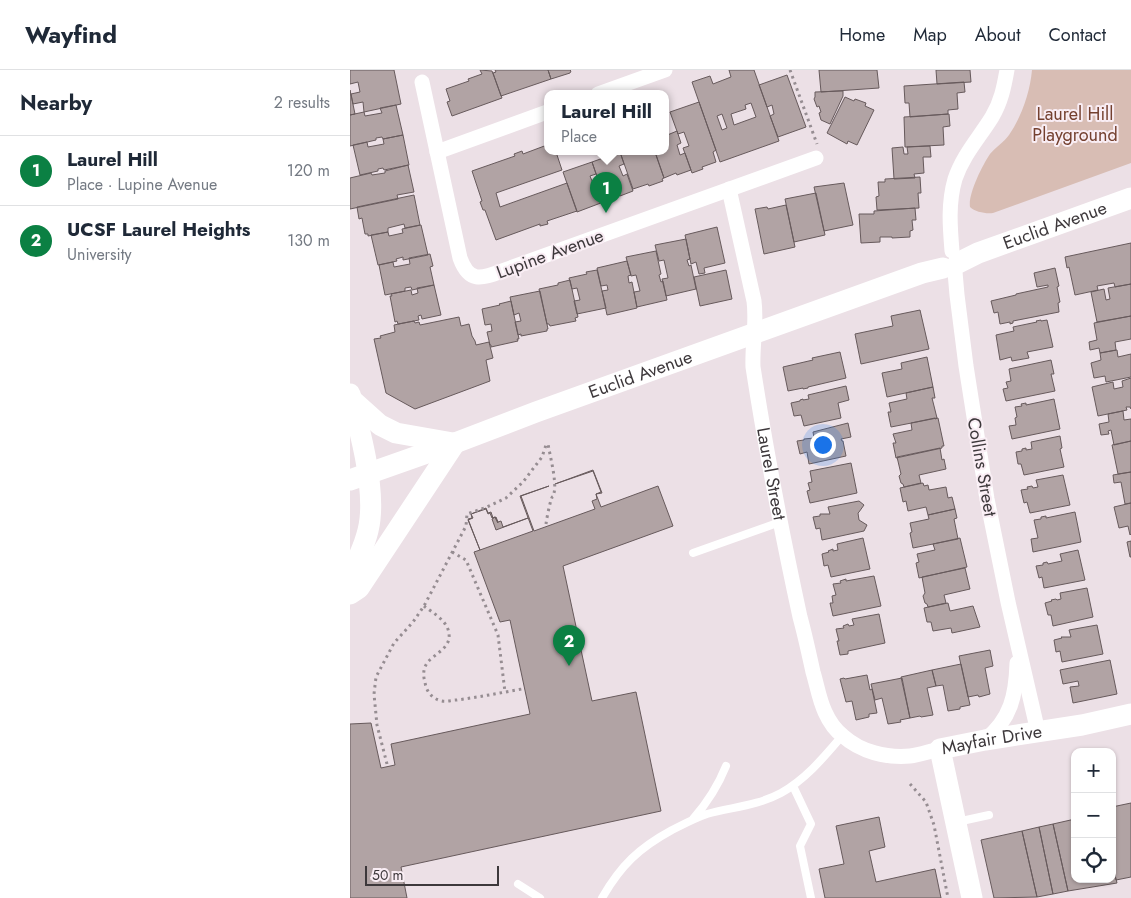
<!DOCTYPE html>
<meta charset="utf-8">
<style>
:root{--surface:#fff;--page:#f2f2f3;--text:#1f2937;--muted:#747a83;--line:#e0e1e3;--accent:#0b8043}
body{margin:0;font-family:Jost,sans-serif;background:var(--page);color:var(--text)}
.controls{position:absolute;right:15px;bottom:15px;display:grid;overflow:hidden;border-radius:10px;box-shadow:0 1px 4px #0004}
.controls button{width:45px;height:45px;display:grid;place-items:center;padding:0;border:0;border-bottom:1px solid var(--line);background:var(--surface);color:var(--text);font:25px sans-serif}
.scale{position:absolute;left:15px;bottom:12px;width:134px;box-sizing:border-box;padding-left:5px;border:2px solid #3d383b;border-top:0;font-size:14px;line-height:18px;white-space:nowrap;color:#3d383b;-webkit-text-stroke:4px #f9edf4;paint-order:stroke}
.you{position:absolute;left:472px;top:374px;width:18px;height:18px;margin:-12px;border:4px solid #fff;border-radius:50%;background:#1a73e8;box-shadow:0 0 0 8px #1a73e833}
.badge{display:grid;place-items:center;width:32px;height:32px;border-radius:50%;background:var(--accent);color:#fff;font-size:16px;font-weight:700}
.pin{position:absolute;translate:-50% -41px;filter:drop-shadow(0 1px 2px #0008)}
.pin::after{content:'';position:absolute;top:26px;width:18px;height:15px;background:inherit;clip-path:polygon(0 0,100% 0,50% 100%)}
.popup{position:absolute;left:194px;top:20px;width:125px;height:65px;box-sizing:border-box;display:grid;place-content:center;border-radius:10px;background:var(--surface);filter:drop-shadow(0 1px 4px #0005);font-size:16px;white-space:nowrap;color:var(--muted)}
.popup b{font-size:19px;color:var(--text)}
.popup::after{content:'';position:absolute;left:50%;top:100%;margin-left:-10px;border:10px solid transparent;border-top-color:var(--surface)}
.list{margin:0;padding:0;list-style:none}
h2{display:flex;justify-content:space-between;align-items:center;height:65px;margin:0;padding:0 20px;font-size:21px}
h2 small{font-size:16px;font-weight:400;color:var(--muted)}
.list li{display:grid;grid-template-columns:32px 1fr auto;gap:15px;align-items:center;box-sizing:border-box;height:70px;padding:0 20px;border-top:1px solid var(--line)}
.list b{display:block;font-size:19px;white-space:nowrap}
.list p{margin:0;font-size:16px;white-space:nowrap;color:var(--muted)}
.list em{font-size:16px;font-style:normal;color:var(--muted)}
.icon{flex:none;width:28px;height:28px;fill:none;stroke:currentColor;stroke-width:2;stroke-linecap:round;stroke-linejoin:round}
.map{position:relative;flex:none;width:781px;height:828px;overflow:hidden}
header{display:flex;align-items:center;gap:30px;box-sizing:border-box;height:70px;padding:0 25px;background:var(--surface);border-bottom:1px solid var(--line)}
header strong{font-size:24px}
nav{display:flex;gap:28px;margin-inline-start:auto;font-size:18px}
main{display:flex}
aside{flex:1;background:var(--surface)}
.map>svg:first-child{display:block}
</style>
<header>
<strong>Wayfind</strong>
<nav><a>Home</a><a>Map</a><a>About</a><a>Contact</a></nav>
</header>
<main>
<aside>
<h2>Nearby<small>2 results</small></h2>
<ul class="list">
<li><span class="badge">1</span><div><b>Laurel Hill</b><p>Place · Lupine Avenue</p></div><em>120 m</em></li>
<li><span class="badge">2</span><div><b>UCSF Laurel Heights</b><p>University</p></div><em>130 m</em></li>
</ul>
</aside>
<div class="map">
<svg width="781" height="828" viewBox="0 0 781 828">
<rect width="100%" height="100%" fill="#ece0e6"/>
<path fill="#d8bdb4" d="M682,0H781V93L643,143C636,144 625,142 620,137C618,124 632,96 640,84C646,77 654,72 659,65C672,46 680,22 682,0Z"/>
<path fill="#b1a3a4" stroke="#675a5c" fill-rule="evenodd" d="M0,0H44L51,34L14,42L13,32L3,34L1,24L10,22L8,12L0,14Z
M130,0L142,1L152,28L102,46L97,32L100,31L96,19L119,11L118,9L132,4Z
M145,0H198L201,9L151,26L143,3L146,2Z
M198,0H220L221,1L220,3L201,9Z
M379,0H404L429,71L370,92L342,12L360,6L363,14L381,7ZM401,33L406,47L384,55L381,44L396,39L395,35ZM372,44L377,58L372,60L367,46Z
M469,0H527L529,18L471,22Z
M586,0H620L621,12L587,14Z
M437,5L456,57L428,67L420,46L424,44L422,35L417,37L409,15Z
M614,12L615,22L607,23L608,39L598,40V44L560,47L559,33H555L554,16Z
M0,20L5,44L0,45Z
M493,21V26L480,54L471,50L469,43L471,42L469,36L467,37L464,29L465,27V22Z
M495,27L504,31L505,29L516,33L515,36L524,40L507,75L498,71L497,74L477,63Z
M349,32L366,80L363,82L366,92L352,97L353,99L342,103L333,78L339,76L334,62L328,64L320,42Z
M46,35L53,65L33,69L32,67L26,68V70L0,76V45L14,42L15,46L32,43L30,38Z
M599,44L600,56L593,57L594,75L555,77L554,47Z
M327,61L331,73L327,75L330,85L335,83L341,100L327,105L326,103L314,108L305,82H315V66Z
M53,65L59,95L34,100L33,98L28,99V101L10,105L3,75L17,72L18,77L34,74L33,69Z
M197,75V82H206L212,100L146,123L150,137L217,113L227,141L197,151L198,154L190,156V154L146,170L135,140H133L130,132L132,131L122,101L165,86L164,84L172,81L173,84Z
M580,76L581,87H573L574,103L564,104L565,108L544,109L542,78L553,77L554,84H558L557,77Z
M270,82L274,94L269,96L273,106L277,104L283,121L270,126L269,124L255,129L242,92Z
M270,82H305L314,108L312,109L313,111L299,116L298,114L283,119Z
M242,92L246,104L240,106L244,116L249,114L256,131L227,142L213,102Z
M58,95L64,122L47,125L48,129L0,139V108L21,103L22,105L35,103V101Z
M570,107L571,123H568L569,138L527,140L526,127L529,126L528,112H535V109Z
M494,113L503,155L474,161L464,117Z
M466,123L475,165L444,172L435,129Z
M64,125L70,155L55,158L54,154L38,158V162L18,166V164H15L12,148L9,149L7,137Z
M436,135L445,177L414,184L405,139L417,137L418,139Z
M565,138L566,150H562L563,160L560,161V167L542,168V167H530V172L511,173L509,144H524V141Z
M71,155L78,185L53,190V187L46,189L47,191L28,195L21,165L38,162L39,166L53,163L52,159Z
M367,157L375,193L354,198L355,203L349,204L346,192L341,194L335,165Z
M336,169L340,189L337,190L339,196L341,195L346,219L316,226L312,209L318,208L314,190L309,191L305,175Z
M781,173V214L765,217L764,213L747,216L748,220L725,225L719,197L717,198L715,187Z
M306,181L311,204L309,205L311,212L313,211L317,230L287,237L284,222L290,221L286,205L281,206L276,187Z
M80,184L83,196L80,197L84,215L62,220L61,217L55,218V221L35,225L29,195L43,192L44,197L60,194L59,188Z
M277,191L281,205L278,206L279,213L282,212L287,238L257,245L252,221L258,220L257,215L251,216L247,198Z
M705,198L709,216L707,217L710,232L708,233L709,242L663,251V253L660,254V252L650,254L648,242L644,243L641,231L666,225V224L698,217V215L687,217L684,203Z
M247,200L256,238L227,244L224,231L230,230L227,218L222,219L219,208L237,204L236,202Z
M376,200L382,229L350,236L344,207Z
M220,210L228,247L225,248L226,251L200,256L199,254H197L189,219L208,215V213Z
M781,214V246L747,252L741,222L754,219L756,230L760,229L758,218Z
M84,215L91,245L72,249L71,245L68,246L69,250L48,254L47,251L45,252L40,226H42L41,224L61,220L62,225L68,223L67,218Z
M190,221L198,259H197V261L171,266V264L168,265L165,252L171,251L169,243L164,245L160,227Z
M161,231L169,269H167L168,271L141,277V275H140L137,262L142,261L141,254L135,255L132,239L150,235L149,234Z
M570,240L579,279L511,294L505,264L543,256L541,246Z
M781,246V269L765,272L766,280L750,283L749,278L740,280L739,272L747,270L744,253Z
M109,247L111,256L119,254L122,266L125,271L126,275L139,272L143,288L136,290L140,311L65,339L36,323L24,269L31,268L30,266L45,262L44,255L64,251L65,253L69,252L70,255Z
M691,250V251L697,250L703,277L677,282L679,288L662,291L661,287L650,290L646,265L664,261L663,257L687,252L686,251Z
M767,280L768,287L781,284V307L756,312L755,306L744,308L741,293L751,290L750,283Z
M490,282L496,308L458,317V318L453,319V318L438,321L433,297L463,290L462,288Z
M577,287L583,317L537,327L532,303L552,299L551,293Z
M701,290L704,304H701L705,321L656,331L653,319L658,318L656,312L661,311L659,299Z
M781,308V339L780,337H776L777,340L748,346L742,317L763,312L764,319L773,317L772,311Z
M496,316L499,330L488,333L491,348L454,356L451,345L444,346L441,333L450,331V330L453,329V330L459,329L458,325Z
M583,317L585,328H582L587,348L541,357L538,342H541L539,333L557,329L556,323Z
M704,329L710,359L662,369L659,356L666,355L665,348L667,347L665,337L672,336L671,334L676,333V335Z
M773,341L774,350L781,349V371L764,375L761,360L758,361L759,364L751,365L749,354L759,352L758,344Z
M585,348V349L588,348L594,376H592V378L546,388L543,373H546L543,364L562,360L561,353Z
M498,353L501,367L491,369L492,371H493L496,386L459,394L457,382L450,384L447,371L454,370V369L464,368L463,362Z
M710,366L712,378L710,379L714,397L674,405L671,394H668L666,382L672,381V379L676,378V380L682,379L681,372Z
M781,371V402L768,404L762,375Z
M590,378L592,390L594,389L596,399L569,405L571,413L554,417L553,414L551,413L549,406L551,404L547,387Z
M501,393L507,423L460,433L457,421L460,420L458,413L462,412L460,401Z
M243,400L252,423L246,424L251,437L308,416L323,456L213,496L242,631L286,622L311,741L51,797L57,828H0V654L21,653L31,698L45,695L41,674L180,644L160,550L150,552L124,482L130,480L118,449L122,448L121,444L136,438L138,443L141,442L143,448L146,447L148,452L151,451L153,457L178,448L146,460L142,449L145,447L148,453L145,447L142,448L140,443L138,444L136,439L121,444L123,448L118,450L130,480L183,461L170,426L199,416L171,426L184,461L245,439L242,431L247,429L246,424L251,422L243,401L205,414Z
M781,402V433L775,434L771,412L764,413L763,405Z
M713,405L720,435L680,443L677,432L674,433L671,420L678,419L677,417L682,416L683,418L688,417L686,410Z
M573,413L574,416L578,415L579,420L596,417L598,428L602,427L605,439L578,445L576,437L558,441L556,431L553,432L550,418Z
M509,431L514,435L509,442L508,443L509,450L517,455L514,461L472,470L470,458L466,459L463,447L470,446V444H480L478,437Z
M781,433V464L780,465L778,456L769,458L764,437Z
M605,439L607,448L604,449L608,469L563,478L560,463L562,462L560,453L579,449L578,445Z
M725,442L731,472L683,482L681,469L688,468L684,450L691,449V447L696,446V448Z
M513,468L520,499L481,507L478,495L474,496L472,484L479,482L478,481L483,479V481L488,480L487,474Z
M610,468L617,497L569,508L566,493L569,492L567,484L585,480L583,474Z
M781,471V487H780L777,472Z
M728,480L735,510L694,518L692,507L689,508L686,496L693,495V493L697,492L698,494L712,491L710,484Z
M615,498L620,519L594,525L596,533L578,537L577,534L575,533L573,526L575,523L572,507Z
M524,506L531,536L483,546L480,533H483L482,526L486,525L483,514L491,513L490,511L496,509V511Z
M737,518L743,547L703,556L701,545H698L695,533L702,531L701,530L706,529L707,530L711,529L710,523Z
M598,533L600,541L623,536L630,557L602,563L601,558L583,561L581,552H577L574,538Z
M529,544L535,573L498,581V584L490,585L487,571H489L486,559L494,558L493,556L498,554L499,556L504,555L502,549Z
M747,555L753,584L712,592L710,581L706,582L704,570L712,568L711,567H721L719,560Z
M640,580L643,596L635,598L640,624L629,627L628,625L618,627L609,586Z
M760,590L767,624L723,633L720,617L729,616L728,611L713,614L710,600Z
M611,594L620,635L610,637V639L598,641L593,615L586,616L582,600Z
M582,600L586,616L577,618L583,645L571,647L570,646L560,648L551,607Z
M517,605L520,620L522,619L527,643L519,644V647L506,650L502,631L496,632L490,609L494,608L495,609Z
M552,608L560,648L550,650L551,652L538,654L532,628L525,630L521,614Z
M781,733V807L766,810L762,793V737Z
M529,747L535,777L519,781L526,812L585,799L591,828H475L469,799L494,794L486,756Z
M725,749V809H762V793L767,813L718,821L703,754Z
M703,754L718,821L703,824L689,757Z
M689,757L703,824L687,827L672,761Z
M672,761L687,827L644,828L631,770Z"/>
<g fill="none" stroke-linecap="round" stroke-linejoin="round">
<path stroke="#968d92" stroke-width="3" stroke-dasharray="2.5 4" stroke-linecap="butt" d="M440,0L467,74
M196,454C197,447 199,437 201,430C203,424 203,429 204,423C207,412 200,386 198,374
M102,482L116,490L148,565L155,622
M74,536C83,543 98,551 99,564C101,578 84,584 77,593C73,599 73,606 75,612C76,621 82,629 92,631C96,632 102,630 107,630C129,627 150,623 172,619
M37,694L27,655L24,624L26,607L44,573L63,552L74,536L116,456L117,444L137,437L156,428L173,412L192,387L197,372
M560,714L576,732L584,755L598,828"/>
<path stroke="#fff" stroke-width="8" d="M343,483L430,452
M443,716L461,754L450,776L461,828
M343,749C357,733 368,716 376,696
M607,752L639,745
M168,814L190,828
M252,828C271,795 289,778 322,760C334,754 345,748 357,744C382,737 407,736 431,723C456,709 474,687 492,666"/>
<g stroke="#fff" stroke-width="15">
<path d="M72,12L110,188C119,213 131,209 152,201L466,88"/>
<path d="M248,24L315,0"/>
<path d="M87,82L197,42"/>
<path id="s1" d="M379,119L404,231C407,253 402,275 403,297C416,381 432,464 450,547C455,565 459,584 463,602C467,615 469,629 475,642C479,651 485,660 493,666C511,682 536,688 560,686C570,685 580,681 590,679"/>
<path d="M602,181C600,157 598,133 605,109C613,85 629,68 642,47C651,32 654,17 657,0"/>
<path d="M605,202L607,225L616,296L637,429L658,532L688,662"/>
<path d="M635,670C661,649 666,625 667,593"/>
</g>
<g stroke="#fff" stroke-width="21">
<path id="s2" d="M608,193L628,183L781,128"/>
<path d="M0,324C10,360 24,413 20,449C18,469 8,488 0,507"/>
<path d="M1,329L30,355L46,363L103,373"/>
<path id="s3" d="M0,410L105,373L186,342L572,203L593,198"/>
<path d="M0,524L9,518L105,373"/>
<path id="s4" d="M622,828L590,679L635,670L732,655L781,644"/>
</g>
</g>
<g text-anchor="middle" stroke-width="4" stroke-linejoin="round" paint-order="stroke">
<g font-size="18" fill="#74402f" stroke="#f9edf4">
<text x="725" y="50">Laurel Hill<tspan x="725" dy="21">Playground</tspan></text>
</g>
<g font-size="18" fill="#3d383b" stroke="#f9edf4">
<text dy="6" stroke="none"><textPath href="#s2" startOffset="104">Euclid Avenue</textPath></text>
<text transform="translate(200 184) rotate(-20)" y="6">Lupine Avenue</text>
<text dy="6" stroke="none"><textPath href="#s3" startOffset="309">Euclid Avenue</textPath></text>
<text transform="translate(632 397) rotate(80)" y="6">Collins Street</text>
<text dy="6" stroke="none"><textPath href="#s1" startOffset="289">Laurel Street</textPath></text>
<text dy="6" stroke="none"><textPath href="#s4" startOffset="205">Mayfair Drive</textPath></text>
</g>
</g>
</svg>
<div class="controls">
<button>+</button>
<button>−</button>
<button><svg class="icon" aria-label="locate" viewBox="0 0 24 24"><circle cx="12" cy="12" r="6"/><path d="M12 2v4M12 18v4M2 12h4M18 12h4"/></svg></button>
</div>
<div class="scale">50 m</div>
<div class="you"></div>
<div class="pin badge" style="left:256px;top:143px">1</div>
<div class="popup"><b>Laurel Hill</b>Place</div>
<div class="pin badge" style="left:219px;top:596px">2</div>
</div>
</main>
